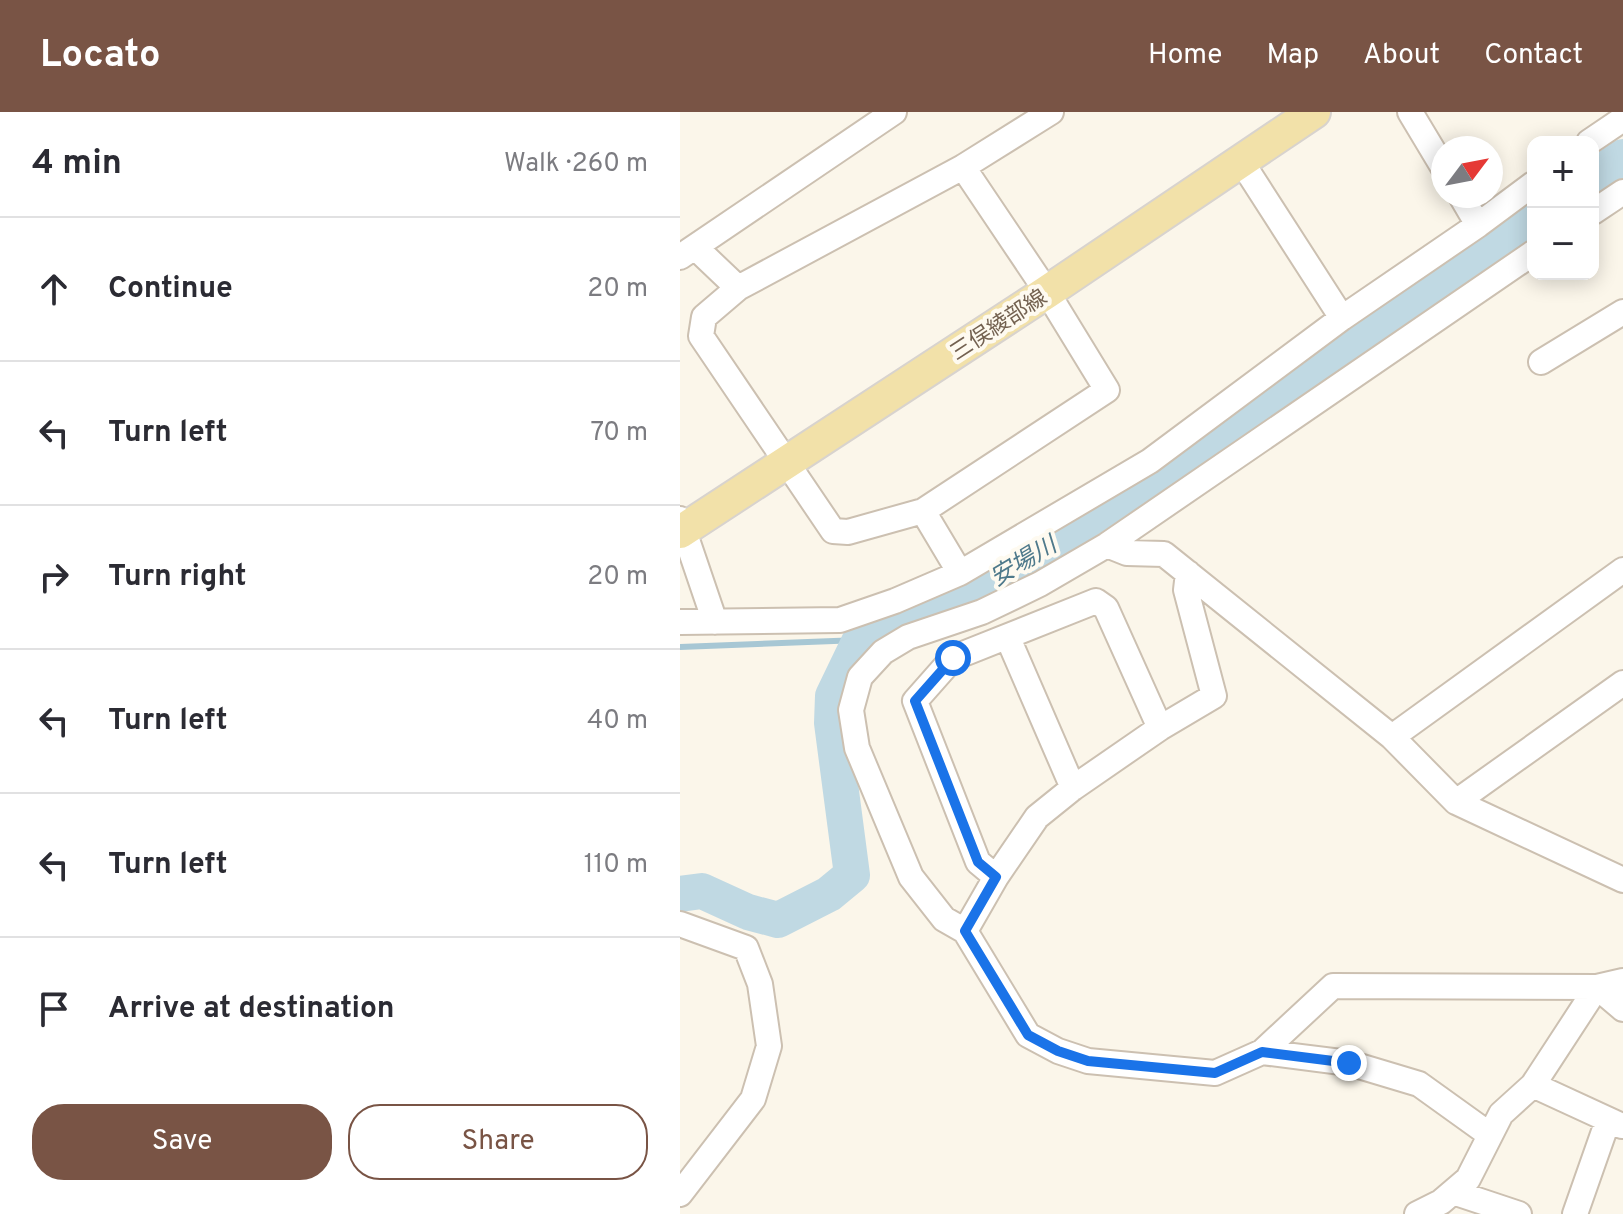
<!DOCTYPE html>
<meta charset="utf-8">
<style>
:root{--surface:#fff;--page:#f7f7f7;--text:#2b2b33;--muted:#7c7c81;--line:#e1e1e2;--accent:#795445}
body{margin:0;font-family:Overpass,"Noto Sans JP",sans-serif;background:var(--page);color:var(--text)}
.controls{position:absolute;right:24px;top:24px;display:grid;overflow:hidden;border-radius:16px;box-shadow:0 4px 20px #0003}
.controls button{width:72px;height:72px;display:grid;place-items:center;padding:0;border:0;border-bottom:2px solid var(--line);background:var(--surface);color:var(--text);font:40px sans-serif}
.compass{position:absolute;left:751px;top:24px;width:72px;height:72px;border-radius:50%;background:var(--surface);box-shadow:0 4px 20px #0003;rotate:58deg}
.stop{position:absolute;width:24px;height:24px;margin:-18px;border:6px solid #1a73e8;border-radius:50%;background:#fff}
.stop.end{background:#1a73e8;border-color:#fff;box-shadow:0 2px 8px #0008}
.list{margin:0;padding:0;list-style:none}
h2{display:flex;justify-content:space-between;align-items:center;height:104px;margin:0;padding:0 32px;font-size:34px}
h2 small{font-size:26px;font-weight:400;color:var(--muted)}
.list li{display:grid;grid-template-columns:52px 1fr auto;gap:24px;align-items:center;box-sizing:border-box;height:144px;padding:0 32px;border-top:2px solid var(--line)}
.list b{display:block;font-size:30px;white-space:nowrap}
.list em{font-size:26px;font-style:normal;color:var(--muted)}
.actions{display:flex;gap:16px;padding:24px 32px}
.actions a{flex:1;padding:18px 0;border:2px solid var(--accent);border-radius:32px;text-align:center;font-size:28px;color:var(--accent)}
.actions .main{background:var(--accent);color:#fff}
.icon{flex:none;width:44px;height:44px;fill:none;stroke:currentColor;stroke-width:2;stroke-linecap:round;stroke-linejoin:round}
.map{position:relative;flex:none;width:943px;height:1102px;overflow:hidden}
header{display:flex;align-items:center;gap:48px;box-sizing:border-box;height:112px;padding:0 40px;background:var(--accent);color:#fff}
header strong{font-size:38px}
nav{display:flex;gap:44px;margin-inline-start:auto;font-size:28px}
main{display:flex}
aside{flex:1;background:var(--surface)}
.map>svg:first-child{display:block}
</style>
<header>
<strong>Locato</strong>
<nav><a>Home</a><a>Map</a><a>About</a><a>Contact</a></nav>
</header>
<main>
<aside>
<h2>4 min<small>Walk · 260 m</small></h2>
<ul class="list">
<li><svg class="icon" aria-label="ahead" viewBox="0 0 24 24"><path d="M12 20V5M6 11l6-6 6 6"/></svg><div><b>Continue</b></div><em>20 m</em></li>
<li><svg class="icon" aria-label="left" viewBox="0 0 24 24"><path d="M17 20v-9H6M10 6l-5 5 5 5"/></svg><div><b>Turn left</b></div><em>70 m</em></li>
<li><svg class="icon" aria-label="right" viewBox="0 0 24 24"><path d="M7 20v-9h11M14 6l5 5-5 5"/></svg><div><b>Turn right</b></div><em>20 m</em></li>
<li><svg class="icon" aria-label="left" viewBox="0 0 24 24"><path d="M17 20v-9H6M10 6l-5 5 5 5"/></svg><div><b>Turn left</b></div><em>40 m</em></li>
<li><svg class="icon" aria-label="left" viewBox="0 0 24 24"><path d="M17 20v-9H6M10 6l-5 5 5 5"/></svg><div><b>Turn left</b></div><em>110 m</em></li>
<li><svg class="icon" aria-label="arrive" viewBox="0 0 24 24"><path d="M6 21V4h12l-3 4 3 4H6"/></svg><div><b>Arrive at destination</b></div></li>
</ul>
<div class="actions"><a class="main">Save</a><a>Share</a></div>
</aside>
<div class="map">
<svg width="943" height="1102" viewBox="0 0 943 1102">
<rect width="100%" height="100%" fill="#fbf6ea"/>
<g fill="none" stroke-linecap="round" stroke-linejoin="round">
<path stroke="#a7c7d4" stroke-width="6" d="M0,535L180,528"/>
<path stroke="#c0d9e3" stroke-width="36" d="M913,66L943,45
M0,782L22,779L68,800L98,808L149,782L172,763L152,611L153,584L180,528L325,464L853,106"/>
<g stroke="#ccc0b1" stroke-width="28">
<path id="minor" d="M730,0L763,55
M909,30L943,7
M561,49L662,206
M283,55L367,180L427,278L243,399L168,420L153,419L21,224L24,205L58,176L283,55L371,0
M781,84L798,113
M913,100L943,80
M15,135L58,176
M853,141L427,433L360,472L302,500L228,525L203,540L180,565L171,598L177,636L231,765L264,807L285,819L348,923L378,939L408,949L535,961L582,940L653,874L917,875L943,869
M0,145L214,0
M861,250L943,200
M243,399L280,461
M0,407L35,510
M427,433L447,441L484,442L712,625L776,690L943,768
M0,510L160,508L215,489L280,461L470,349L662,206L798,113L853,72
M328,526L393,676
M712,625L943,458
M776,690L943,571
M316,765L298,750L235,589L273,546L416,489L426,496L480,616
M0,812L66,836L80,872L89,934L73,987L0,1082
M285,819L316,765L357,705L393,676L480,616L534,584L506,478L508,461
M917,875L943,897
M582,940L669,951L739,972L810,1023
M853,973L942,1014
M773,1080L839,1102
M737,1102L761,1090L788,1067L821,1002L853,973L917,875
M895,1102L928,1008"/>
</g>
<g stroke="#d8d3ce" stroke-width="36">
<path id="major" d="M0,420L367,180L634,0"/>
</g>
<use href="#minor" stroke="#fff" stroke-width="24"/>
<use href="#major" stroke="#f2e1a9" stroke-width="32"/>
</g>
<g fill="none" stroke-linecap="round" stroke-linejoin="round">
<path stroke="#1a73e8" stroke-width="10" d="M273,546L235,589L298,750L316,765L285,819L348,923L378,939L408,949L535,961L582,940L669,951"/>
</g>
<g text-anchor="middle" stroke-width="8" stroke-linejoin="round" paint-order="stroke">
<g font-size="22" fill="#736150" stroke="#fefaf0">
<text transform="translate(318 212) rotate(-33)" y="8">三俣綾部線</text>
</g>
<g font-size="24" font-style="italic" fill="#4e798b" stroke="#fefaf0">
<text transform="translate(343 449) rotate(-31)" y="8">安場川</text>
</g>
</g>
</svg>
<div class="controls">
<button>+</button>
<button>−</button>
</div>
<svg class="compass" viewBox="-18 -18 36 36"><path d="M0-13l5 13h-10z" fill="#e53935"/><path d="M0 13l5-13h-10z" fill="#7c7c81"/></svg>
<div class="stop" style="left:273px;top:546px"></div>
<div class="stop end" style="left:669px;top:951px"></div>
</div>
</main>
